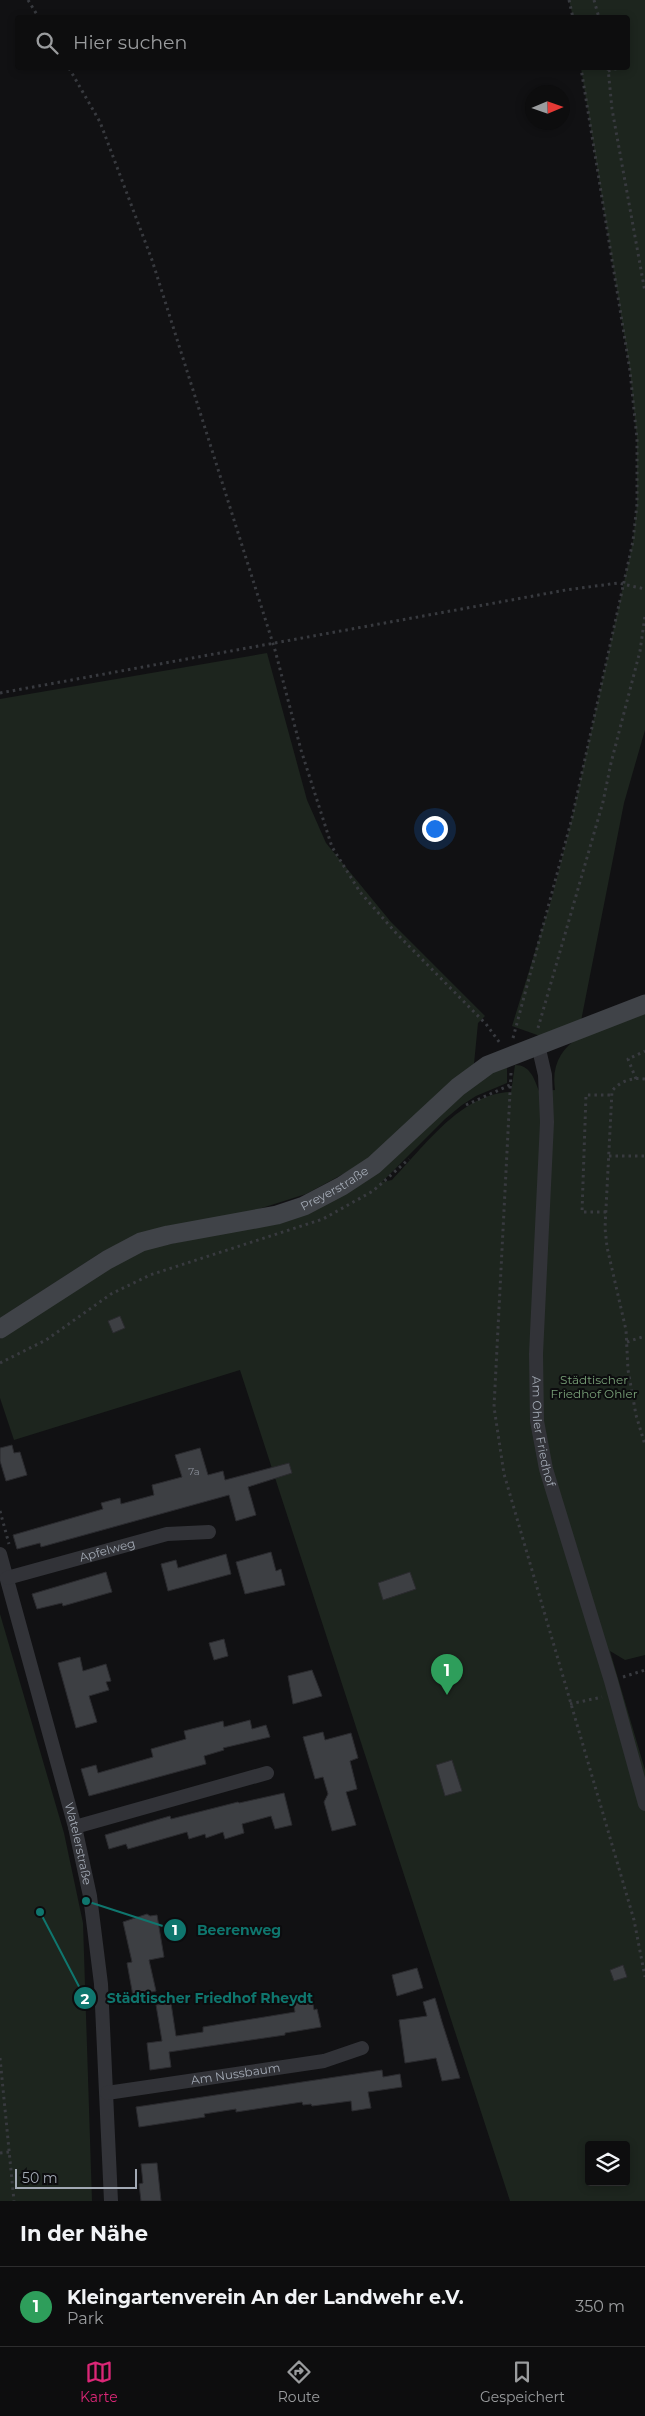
<!DOCTYPE html>
<html lang="de">
<meta charset="utf-8">
<style>
:root{--surface:#0d0d0e;--page:#161617;--text:#f1f3f6;--muted:#9a9c9e;--line:#2d2d2e;--accent:#db2777}
body{margin:0;font-family:Montserrat,sans-serif;background:var(--page);color:var(--text)}
.controls{position:absolute;right:15px;bottom:15px;display:grid;overflow:hidden;border-radius:5px;box-shadow:0 2px 8px #0003}
.controls button{width:45px;height:45px;display:grid;place-items:center;padding:0;border:0;border-bottom:1px solid var(--line);background:var(--surface);color:var(--text);font:25px sans-serif}
.compass{position:absolute;left:525px;top:85px;width:45px;height:45px;border-radius:50%;background:var(--surface);box-shadow:0 2px 8px #0003;rotate:88deg}
.scale{position:absolute;left:15px;bottom:12px;width:122px;box-sizing:border-box;padding-left:5px;border:2px solid #a2a9b4;border-top:0;font-size:14px;line-height:18px;white-space:nowrap;color:#a2a9b4;-webkit-text-stroke:4px #0c0c0e;paint-order:stroke}
.you{position:absolute;left:434px;top:828px;width:18px;height:18px;margin:-12px;border:4px solid #fff;border-radius:50%;background:#1a73e8;box-shadow:0 0 0 8px #1a73e833}
.badge{display:grid;place-items:center;width:32px;height:32px;border-radius:50%;background:var(--accent);color:#fff;font-size:16px;font-weight:700}
.pin{position:absolute;translate:-50% -41px;filter:drop-shadow(0 1px 2px #0008)}
.pin::after{content:'';position:absolute;top:26px;width:18px;height:15px;background:inherit;clip-path:polygon(0 0,100% 0,50% 100%)}
.list{margin:0;padding:0;list-style:none}
h2{display:flex;justify-content:space-between;align-items:center;height:65px;margin:0;padding:0 20px;font-size:21px}
h2 small{font-size:16px;font-weight:400;color:var(--muted)}
.list li{display:grid;grid-template-columns:32px 1fr auto;gap:15px;align-items:center;box-sizing:border-box;height:80px;padding:0 20px;border-top:1px solid var(--line)}
.list b{display:block;font-size:19px;white-space:nowrap}
.list p{margin:0;font-size:16px;white-space:nowrap;color:var(--muted)}
.list em{font-size:16px;font-style:normal;color:var(--muted)}
.icon{flex:none;width:28px;height:28px;fill:none;stroke:currentColor;stroke-width:2;stroke-linecap:round;stroke-linejoin:round}
.map{position:relative;flex:none;width:645px;height:2201px;overflow:hidden}
.search{position:absolute;background:var(--surface);box-shadow:0 2px 8px #0003;left:15px;right:15px;top:15px;height:55px;display:flex;align-items:center;gap:12px;box-sizing:border-box;padding:0 18px;border-radius:5px;color:var(--muted);font-size:19px}
.sheet{height:145px;background:var(--surface)}
nav{display:flex;justify-content:space-around;align-items:center;box-sizing:border-box;height:70px;border-top:1px solid var(--line);background:var(--surface);font-size:14px;color:var(--muted)}
nav a{display:grid;justify-items:center;gap:2px}
nav .on{color:var(--accent)}
.map>svg:first-child{display:block}
</style>
<div class="map">
<svg width="645" height="2201" viewBox="0 0 645 2201">
<rect width="100%" height="100%" fill="#111113"/>
<path fill="#1d251e" fill-rule="evenodd" d="M569,0H645V730L624,803L581,1021L540,1036L512,1026L552,897L572,818L633,541L637,504V439L630,371L581,68H628V18L573,17Z
M267,653L307,800L326,843L391,922L485,1016L478,1023L474,1064L385,1145L358,1166L306,1194L243,1214L141,1234L102,1252L0,1318V699Z
M645,1010V1655L625,1660L610,1651L645,1770V2201H510L240,1370L14,1440L0,1398V1339L91,1278L146,1249L289,1219L492,1072L507,1066V1083L476,1096L462,1105L445,1119L382,1182L392,1180C424,1147 461,1093 511,1092L515,1065C530,1065 534,1078 539,1091L555,1090C547,1035 605,1026 645,1010ZM589,2145H626V2182H589Z
M0,1614L64,1833L83,1923L92,2201H0Z"/>
<path fill="#3d3f43" stroke="#2b2b2f" d="M120,1316L125,1328L113,1333L108,1321Z
M12,1445L14,1453L20,1452L27,1475L6,1481L0,1461V1448Z
M200,1448L208,1475L223,1471L225,1480L289,1463L292,1473L248,1487L256,1515L236,1521L229,1495L41,1547L40,1543L17,1549L13,1535L103,1509L101,1503L120,1498L121,1504L154,1495L152,1485L182,1477L175,1455Z
M271,1552L276,1571L281,1569L285,1585L245,1594L236,1562Z
M226,1554L231,1574L168,1591L161,1564L176,1560L178,1568Z
M106,1572L112,1592L63,1606L62,1603L37,1609L32,1594Z
M410,1572L416,1589L383,1600L378,1583Z
M224,1639L228,1656L214,1660L209,1643Z
M80,1657L83,1671L106,1664L111,1681L106,1682L109,1690L89,1696L97,1722L76,1728L58,1663Z
M312,1670L322,1696L293,1704L288,1676Z
M250,1720L252,1729L266,1725L270,1737L223,1748L224,1750L204,1756L206,1764L89,1796L81,1769L96,1765L98,1773L129,1764L153,1757L151,1749L186,1739L184,1731L223,1721L224,1727Z
M323,1732L325,1740L351,1733L358,1758L350,1761L357,1789L346,1792L356,1825L332,1831L324,1802L328,1794L323,1777L315,1779L303,1737Z
M452,1760L462,1791L445,1796L436,1765Z
M284,1793L292,1825L275,1829L271,1816L242,1824L244,1833L225,1839L223,1832L206,1838L205,1834L189,1839L187,1832L128,1849L126,1844L109,1849L105,1835L170,1816L171,1819L238,1802L239,1803Z
M147,1914L150,1916L157,1915L164,1957L149,1960L156,1991L133,1996L127,1963L132,1962L123,1922Z
M623,1965L627,1977L614,1981L610,1970Z
M417,1968L423,1988L397,1996L392,1975Z
M311,1992L314,2010L317,2009L321,2027L285,2033V2035L169,2052L171,2067L150,2070L147,2043L162,2041L156,2005L171,2003L176,2036L203,2032V2027L295,2012L292,1996Z
M435,1998L442,2022L460,2078L442,2081L436,2058L405,2063L399,2020L427,2016L423,2002Z
M382,2070L383,2077L400,2074L402,2087L368,2092L371,2108L352,2111L351,2101L312,2106L311,2104L303,2105L302,2102L236,2112V2109L204,2114L205,2117L139,2127L136,2107Z
M157,2163L161,2201H141L139,2184L143,2183L141,2164Z"/>
<g fill="none" stroke-linecap="round" stroke-linejoin="round">
<path stroke="#383a3f" stroke-width="3" stroke-dasharray="2.5 4" stroke-linecap="butt" d="M28,0L39,18
M569,0L573,18
M594,0L599,18
M69,68L100,122L152,260L275,650L301,750L332,847L360,892L396,933L486,1024L500,1043
M608,68L612,109L645,292
M608,71L619,68
M0,693L566,590L618,583L645,589
M538,1028L603,802L611,763L640,651L645,616
M513,1038L572,818L633,541L637,504V439L630,371L581,68
M511,1073L494,1407L504,1474L634,1920L645,1977
M636,1079L628,1059L645,1051
M645,1079C633,1077 620,1081 612,1091L605,1228L607,1247L626,1330L628,1370L636,1415L645,1445
M466,1105L510,1085
M609,1156H645
M606,1212H582L586,1095H611
M627,1342L645,1336
M0,1363L46,1340L111,1294L150,1275L323,1219L373,1191L409,1159
M0,1511L9,1544
M623,1677L645,1670
M570,1704L602,1697
M0,2058L14,2201
M0,2153L9,2152"/>
<g stroke="#323338" stroke-width="14">
<path id="s1" d="M538,1045L545,1075L547,1122L536,1354L537,1421L546,1469L611,1681L645,1804"/>
<path id="s2" d="M0,1554L75,1827L90,1896L101,1984L111,2201"/>
<path id="s3" d="M7,1578L167,1534L209,1532"/>
<path d="M75,1827L267,1773"/>
<path id="s4" d="M107,2093L324,2061L362,2048"/>
</g>
<path stroke="#404348" stroke-width="19" id="s5" d="M0,1329L107,1260L141,1242L168,1235L277,1215L304,1206L342,1186L374,1165L458,1087L488,1065L645,1004"/>
</g>
<g text-anchor="middle" stroke-width="4" stroke-linejoin="round" paint-order="stroke">
<g font-size="10" fill="#898e98">
<text x="194" y="1475">7a</text>
</g>
<g font-size="12" fill="#a2a9b4" stroke="#0c0c0e">
<text dy="4" stroke="none"><textPath href="#s5" startOffset="368">Preyerstraße</textPath></text>
<text dy="4" stroke="none"><textPath href="#s1" startOffset="388">Am Ohler Friedhof</textPath></text>
<text dy="4" stroke="none"><textPath href="#s3" startOffset="104">Apfelweg</textPath></text>
<text dy="4" stroke="none"><textPath href="#s2" startOffset="300">Watelerstraße</textPath></text>
<text dy="4" stroke="none"><textPath href="#s4" startOffset="130">Am Nussbaum</textPath></text>
</g>
<g font-size="12" fill="#79a078" stroke="#0c0c0e">
<text x="594" y="1384">Städtischer<tspan x="594" dy="14">Friedhof Ohler</tspan></text>
</g>
</g>
<path fill="none" stroke="#0f766e" stroke-width="2" d="M86 1901L175 1930M40 1912L85 1998"/>
<g fill="#0f766e" stroke="#0c0c0e" stroke-width="2">
<circle cx="86" cy="1901" r="5"/>
<circle cx="40" cy="1912" r="5"/>
<circle cx="175" cy="1930" r="12"/>
<circle cx="85" cy="1998" r="12"/>
</g>
<g font-size="15" text-anchor="middle" font-weight="bold" fill="#fff">
<text x="175" y="1935">1</text>
<text x="85" y="2004">2</text>
</g>
<g font-size="14" text-anchor="middle" font-weight="bold" fill="#0f766e" stroke="#0c0c0e" stroke-width="4" stroke-linejoin="round" paint-order="stroke">
<text x="239" y="1935">Beerenweg</text>
<text x="210" y="2003">Städtischer Friedhof Rheydt</text>
</g>
</svg>
<div class="controls">
<button><svg class="icon" aria-label="layers" viewBox="0 0 24 24"><path d="M12 4l9 5-9 5-9-5zM3 14l9 5 9-5"/></svg></button>
</div>
<svg class="compass" viewBox="-18 -18 36 36"><path d="M0-13l5 13h-10z" fill="#e53935"/><path d="M0 13l5-13h-10z" fill="#9a9c9e"/></svg>
<div class="scale">50 m</div>
<div class="you"></div>
<div class="pin badge" style="left:447px;top:1695px;background:#2e9e5b">1</div>
<div class="search"><svg class="icon" aria-label="search" viewBox="0 0 24 24"><circle cx="10" cy="10" r="6"/><path d="M15 15l6 6"/></svg>Hier suchen</div>
</div>
<section class="sheet">
<h2>In der Nähe<small></small></h2>
<ul class="list">
<li><span class="badge" style="background:#2e9e5b">1</span><div><b>Kleingartenverein An der Landwehr e.V.</b><p>Park</p></div><em>350 m</em></li>
</ul>
</section>
<nav>
<a class="on"><svg class="icon" aria-label="map" viewBox="0 0 24 24"><path d="M3 6l6-2 6 2 6-2v14l-6 2-6-2-6 2zM9 4v14M15 6v14"/></svg>Karte</a>
<a><svg class="icon" aria-label="directions" viewBox="0 0 24 24"><path d="M12 3l9 9-9 9-9-9zM9 14v-3h6M13 9l2 2-2 2"/></svg>Route</a>
<a><svg class="icon" aria-label="saved" viewBox="0 0 24 24"><path d="M7 4h10v16l-5-4-5 4z"/></svg>Gespeichert</a>
</nav>
